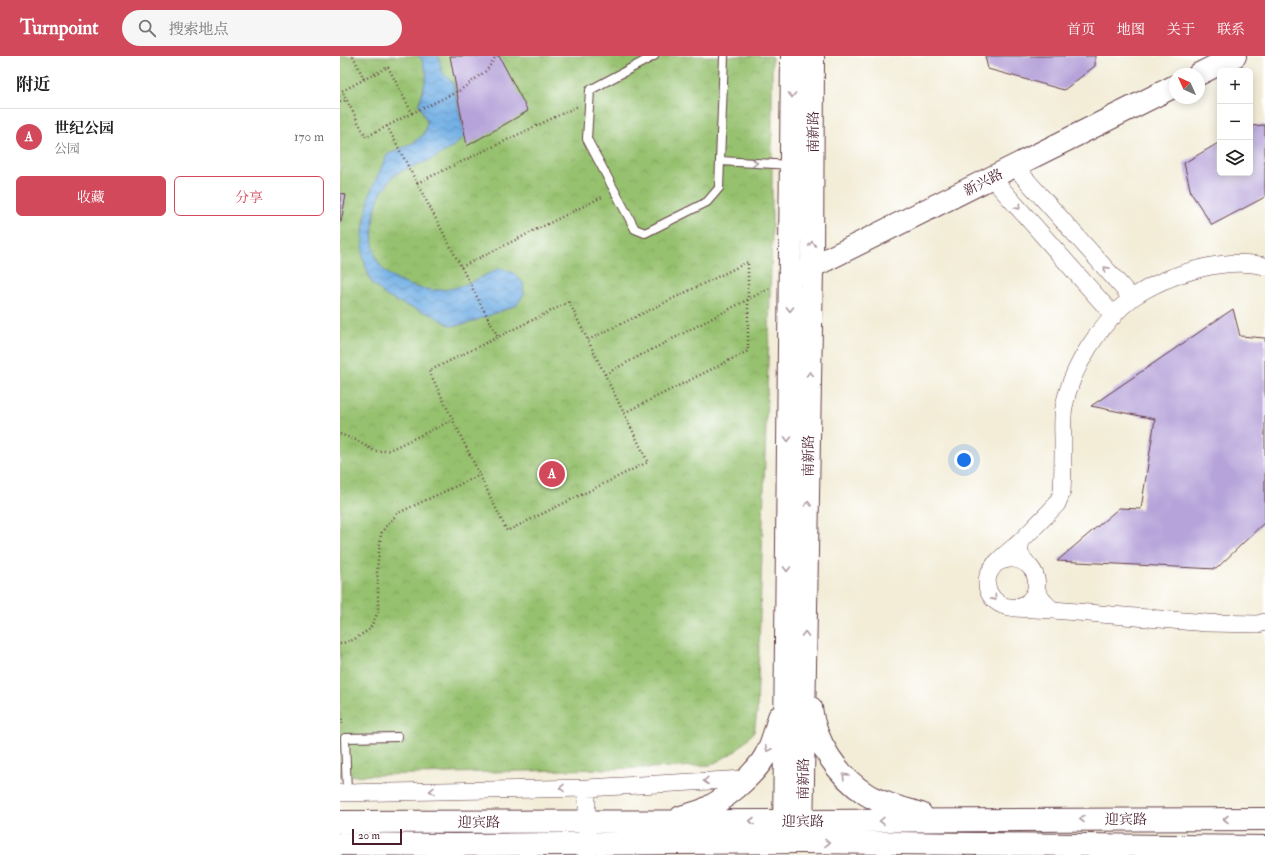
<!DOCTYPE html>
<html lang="zh">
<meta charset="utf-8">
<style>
:root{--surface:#fff;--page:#f6f6f6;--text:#222;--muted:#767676;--line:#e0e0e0;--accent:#d1495b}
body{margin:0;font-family:"IM FELL Double Pica","Noto Serif SC",serif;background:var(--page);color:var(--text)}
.controls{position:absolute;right:12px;top:12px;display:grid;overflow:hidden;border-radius:6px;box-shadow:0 2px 10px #0003}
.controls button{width:36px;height:36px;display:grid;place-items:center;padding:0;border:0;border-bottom:1px solid var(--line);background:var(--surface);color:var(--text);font:20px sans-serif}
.compass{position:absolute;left:829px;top:12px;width:36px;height:36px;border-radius:50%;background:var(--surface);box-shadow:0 2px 10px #0003;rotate:315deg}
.scale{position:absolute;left:12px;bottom:10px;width:50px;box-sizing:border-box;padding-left:4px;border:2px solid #4a1f2b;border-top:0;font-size:11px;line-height:14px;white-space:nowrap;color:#4a1f2b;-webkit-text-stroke:3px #fff;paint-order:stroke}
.you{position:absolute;left:624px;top:404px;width:14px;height:14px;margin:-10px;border:3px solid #fff;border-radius:50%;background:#1a73e8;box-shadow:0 0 0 6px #1a73e833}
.badge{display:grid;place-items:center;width:26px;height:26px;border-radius:50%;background:var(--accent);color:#fff;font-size:13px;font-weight:700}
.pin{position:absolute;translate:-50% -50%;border:2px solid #fff;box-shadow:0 1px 4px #0006}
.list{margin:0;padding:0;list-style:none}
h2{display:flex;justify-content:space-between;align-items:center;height:52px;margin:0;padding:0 16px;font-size:17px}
h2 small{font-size:13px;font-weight:400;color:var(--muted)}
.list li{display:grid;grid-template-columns:26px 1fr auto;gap:12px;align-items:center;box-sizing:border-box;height:56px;padding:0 16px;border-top:1px solid var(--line)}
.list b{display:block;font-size:15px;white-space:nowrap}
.list p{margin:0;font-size:13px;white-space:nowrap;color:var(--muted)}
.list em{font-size:13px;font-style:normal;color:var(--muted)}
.actions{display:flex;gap:8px;padding:12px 16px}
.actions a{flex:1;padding:9px 0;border:1px solid var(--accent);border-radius:6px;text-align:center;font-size:14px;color:var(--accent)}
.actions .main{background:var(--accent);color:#fff}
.icon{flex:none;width:22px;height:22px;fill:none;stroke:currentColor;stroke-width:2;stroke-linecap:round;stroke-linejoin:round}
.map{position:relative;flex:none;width:925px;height:799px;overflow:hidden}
header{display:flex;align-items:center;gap:24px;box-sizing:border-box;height:56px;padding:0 20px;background:var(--accent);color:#fff}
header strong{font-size:19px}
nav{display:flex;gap:22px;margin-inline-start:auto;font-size:14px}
.search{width:280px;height:36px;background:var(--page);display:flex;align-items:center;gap:10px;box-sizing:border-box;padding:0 14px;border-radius:22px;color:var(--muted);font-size:15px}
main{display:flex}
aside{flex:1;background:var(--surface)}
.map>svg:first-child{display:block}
</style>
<header>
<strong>Turnpoint</strong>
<div class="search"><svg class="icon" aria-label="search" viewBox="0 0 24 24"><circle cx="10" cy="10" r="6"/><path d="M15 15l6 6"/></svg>搜索地点</div>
<nav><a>首页</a><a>地图</a><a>关于</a><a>联系</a></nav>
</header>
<main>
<aside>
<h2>附近<small></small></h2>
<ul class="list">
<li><span class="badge">A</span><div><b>世纪公园</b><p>公园</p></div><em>170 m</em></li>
</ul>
<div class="actions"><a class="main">收藏</a><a>分享</a></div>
</aside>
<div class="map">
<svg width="925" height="799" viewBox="0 0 925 799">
<defs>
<pattern id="park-crowns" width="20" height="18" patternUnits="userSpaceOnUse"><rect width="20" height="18" fill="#96c16e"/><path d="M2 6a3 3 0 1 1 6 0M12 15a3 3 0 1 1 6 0" fill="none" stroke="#83a55f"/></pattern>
<pattern id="water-waves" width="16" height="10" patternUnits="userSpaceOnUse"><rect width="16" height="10" fill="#73b0e5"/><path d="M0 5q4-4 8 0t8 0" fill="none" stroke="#608fba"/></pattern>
</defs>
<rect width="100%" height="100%" fill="#fff"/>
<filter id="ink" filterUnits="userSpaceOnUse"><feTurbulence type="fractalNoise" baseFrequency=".025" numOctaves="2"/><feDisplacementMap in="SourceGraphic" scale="8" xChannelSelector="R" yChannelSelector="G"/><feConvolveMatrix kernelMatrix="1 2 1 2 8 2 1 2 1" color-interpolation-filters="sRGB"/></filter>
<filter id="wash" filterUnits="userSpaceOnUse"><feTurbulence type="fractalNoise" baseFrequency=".012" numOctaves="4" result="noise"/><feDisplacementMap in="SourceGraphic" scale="16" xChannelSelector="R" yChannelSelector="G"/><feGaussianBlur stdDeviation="0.9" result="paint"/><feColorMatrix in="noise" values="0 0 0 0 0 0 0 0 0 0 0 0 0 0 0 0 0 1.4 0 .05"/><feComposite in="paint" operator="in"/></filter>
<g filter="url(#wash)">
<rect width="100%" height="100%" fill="#f3edd8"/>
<path fill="url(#park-crowns)" stroke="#70704c" d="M0,0H432V180L417,656L414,676L396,695L371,709L339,711L0,720Z"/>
<path fill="url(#water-waves)" stroke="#5e6888" d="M78,0H99L102,16L113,27L125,80C114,91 104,97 90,104C80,109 56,114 50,124C47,129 43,134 40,139C33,155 30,183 35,199C43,224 75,234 98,234C120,234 141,221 160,212L174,217L183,227L184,238L177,249L126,268L111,270L93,259L67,250L46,240L31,226L23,202V175L30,137L47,99L73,87L84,78L87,66L79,48L87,19L82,4Z"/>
<g id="blocks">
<path fill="#b6a3d9" d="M110,0H159L188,55L127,90Z
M645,0H755V10L724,34L648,13Z
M925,69V141L872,169L851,137L844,107L880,86V117H910V70Z
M0,137L6,139L1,166H0Z
M893,253L900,280L925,282V466L876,513L717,505L779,452L801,453L815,363L751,350Z"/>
</g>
</g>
<g filter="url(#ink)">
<use href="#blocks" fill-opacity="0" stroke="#633e45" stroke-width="1"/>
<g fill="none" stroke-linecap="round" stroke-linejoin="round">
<g stroke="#633e45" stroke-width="10">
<path id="lane" d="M314,0L250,34L247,83L295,173L305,177L367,146L379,132L384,0
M380,105L451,109
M7,736L5,682L58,681"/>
</g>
<g stroke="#633e45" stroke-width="18">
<path id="street" d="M674,110L792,242
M652,122L774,260
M681,485L717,448L722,436C723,419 723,402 723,384C723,374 722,362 724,351C731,312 761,266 792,242C812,228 838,218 862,212C883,207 904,205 925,210
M655,508C684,490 710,524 689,545C671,561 641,544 648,520C651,508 671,494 681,485C679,495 679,499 686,506
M674,552L713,554C705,548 699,542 696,532
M713,554L867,567L918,568L925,566
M247,732V799
M0,737L247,732L405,723"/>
</g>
<g stroke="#633e45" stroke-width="24">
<path id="secondary" d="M859,18L895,0
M460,217L835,30
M471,652C475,686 497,719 526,738C542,748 562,752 581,758
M341,761C347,759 355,757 361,755C382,746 412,721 424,702C432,689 435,675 439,661
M0,766L462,765L925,763
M444,779L452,0
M462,780L472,212L473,0
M0,788L115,789L462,786L925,791"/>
</g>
<path stroke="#633e45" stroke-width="2.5" stroke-dasharray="1 3" stroke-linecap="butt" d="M13,0L24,23
M48,11L72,57L26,81L2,35Z
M0,46L7,44
M72,57L119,35L147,14L156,0
M47,70L158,281
M77,127L238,50
M121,211L264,140
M229,246L308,406L167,475L89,315Z
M248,284L408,206V295L284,357
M265,318L430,232
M0,378L16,384L34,395H47L113,364
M0,588L13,584L30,573L38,556V530L37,514L41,477L47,469L58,457L140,419
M0,655L3,670"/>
<use href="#lane" stroke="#fff" stroke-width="8"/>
<use href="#street" stroke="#fff" stroke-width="17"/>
<use href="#secondary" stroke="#fff" stroke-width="22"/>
</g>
<defs><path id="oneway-chevron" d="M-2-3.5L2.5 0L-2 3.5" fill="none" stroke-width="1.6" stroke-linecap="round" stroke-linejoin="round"/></defs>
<g stroke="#ae9aa0">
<use href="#oneway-chevron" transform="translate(452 39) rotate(90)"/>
<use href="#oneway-chevron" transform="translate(415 107) rotate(3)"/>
<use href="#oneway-chevron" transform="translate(678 151) rotate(49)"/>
<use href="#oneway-chevron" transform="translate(472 188) rotate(-90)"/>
<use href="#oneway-chevron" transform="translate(766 213) rotate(-132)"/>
<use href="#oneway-chevron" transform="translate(450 253) rotate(91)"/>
<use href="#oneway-chevron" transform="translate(470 318) rotate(-89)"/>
<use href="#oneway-chevron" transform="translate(448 383) rotate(91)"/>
<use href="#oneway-chevron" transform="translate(468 448) rotate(-89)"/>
<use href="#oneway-chevron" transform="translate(447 513) rotate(91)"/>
<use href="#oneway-chevron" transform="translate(654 542) rotate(49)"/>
<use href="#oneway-chevron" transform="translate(465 578) rotate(-89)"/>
<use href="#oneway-chevron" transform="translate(428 693) rotate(116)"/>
<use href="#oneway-chevron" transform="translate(505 720) rotate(-133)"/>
<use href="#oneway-chevron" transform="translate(366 725) rotate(177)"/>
<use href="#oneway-chevron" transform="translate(222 732) rotate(179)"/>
<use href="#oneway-chevron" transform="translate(92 735) rotate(179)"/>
<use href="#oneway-chevron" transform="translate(742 763) rotate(180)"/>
<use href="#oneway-chevron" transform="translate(886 763) rotate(180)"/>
<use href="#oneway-chevron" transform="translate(412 765) rotate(180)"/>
<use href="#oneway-chevron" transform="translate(542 765) rotate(179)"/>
<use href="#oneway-chevron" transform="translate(487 787) rotate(1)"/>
</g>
</g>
<g text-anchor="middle" stroke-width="3" stroke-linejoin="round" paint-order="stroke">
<g font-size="14" fill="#4a1f2b" stroke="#fff">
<text transform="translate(473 76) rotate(-90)" y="5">南新路</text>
<text transform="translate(643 126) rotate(-27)" y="5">新兴路</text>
<text transform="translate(468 400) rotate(-89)" y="5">南新路</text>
<text transform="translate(463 723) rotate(-89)" y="5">南新路</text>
<text x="786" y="768">迎宾路</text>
<text x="463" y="770">迎宾路</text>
<text x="139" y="771">迎宾路</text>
</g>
</g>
</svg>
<div class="controls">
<button>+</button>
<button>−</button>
<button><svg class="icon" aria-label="layers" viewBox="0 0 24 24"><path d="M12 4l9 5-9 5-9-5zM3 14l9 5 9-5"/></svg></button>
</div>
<svg class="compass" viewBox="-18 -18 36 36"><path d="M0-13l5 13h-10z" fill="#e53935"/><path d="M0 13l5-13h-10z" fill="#767676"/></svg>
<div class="scale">20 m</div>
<div class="you"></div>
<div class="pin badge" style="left:212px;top:418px">A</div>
</div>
</main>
